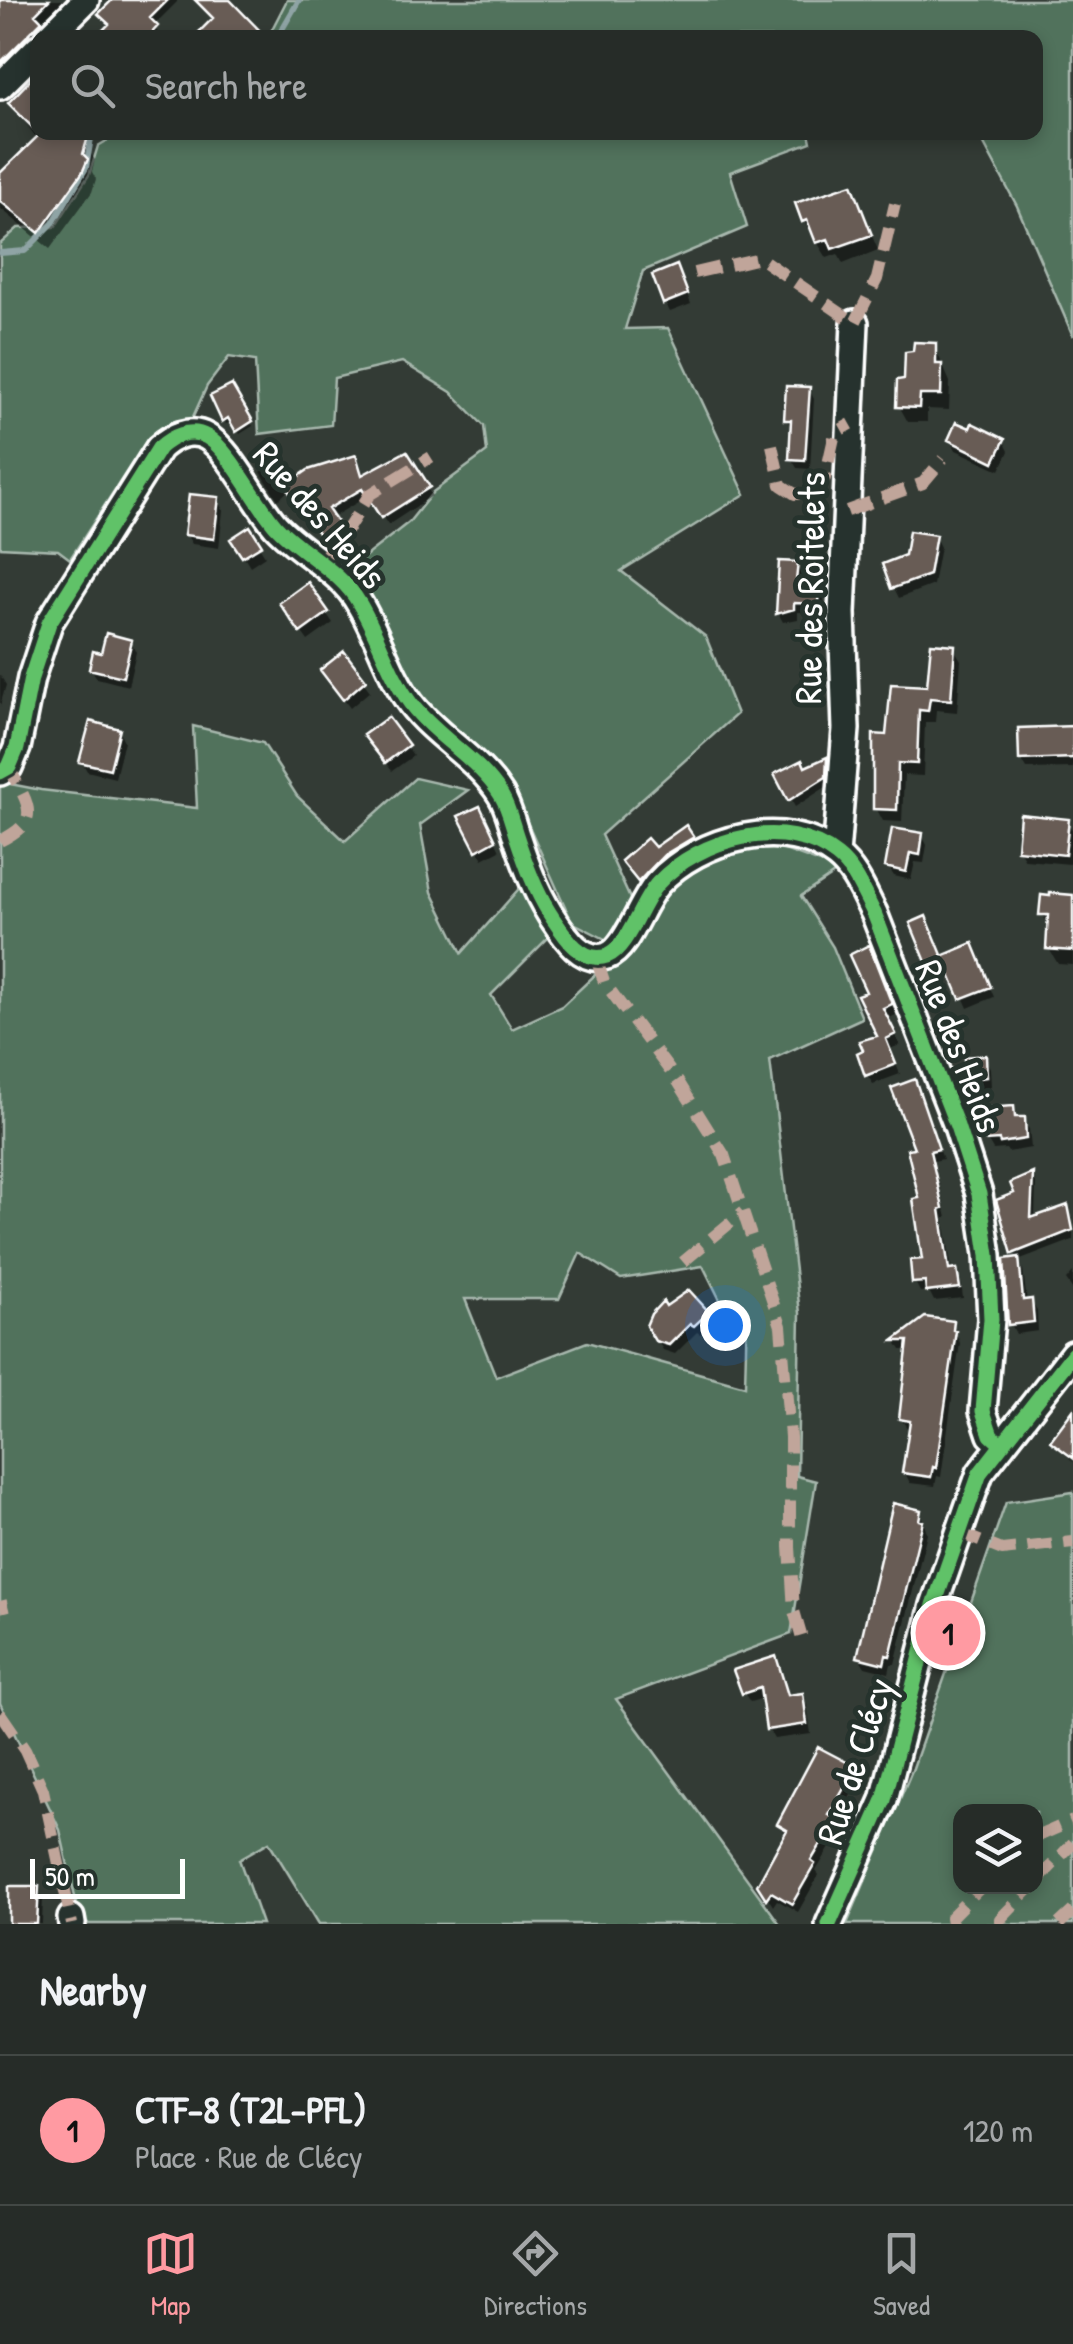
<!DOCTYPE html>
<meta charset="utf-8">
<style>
:root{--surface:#262c28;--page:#323834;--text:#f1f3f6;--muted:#a4a7a8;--line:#424845;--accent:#ff9aa2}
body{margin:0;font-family:"Patrick Hand",sans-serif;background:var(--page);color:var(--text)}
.controls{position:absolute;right:30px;bottom:30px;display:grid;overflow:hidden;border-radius:20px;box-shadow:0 5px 15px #0003}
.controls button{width:90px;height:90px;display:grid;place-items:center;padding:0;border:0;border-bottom:2px solid var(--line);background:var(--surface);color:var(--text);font:50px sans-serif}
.scale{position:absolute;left:30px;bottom:25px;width:155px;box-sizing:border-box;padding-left:10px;border:5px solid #fff;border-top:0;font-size:28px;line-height:35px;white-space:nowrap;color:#fff;-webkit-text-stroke:8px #26332d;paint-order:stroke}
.you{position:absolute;left:725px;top:1325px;width:35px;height:35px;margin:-25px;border:8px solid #fff;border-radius:50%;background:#1a73e8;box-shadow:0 0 0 15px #1a73e833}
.badge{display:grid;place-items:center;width:65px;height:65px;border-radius:50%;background:var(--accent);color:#111;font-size:32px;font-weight:700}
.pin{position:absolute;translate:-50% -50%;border:5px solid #fff;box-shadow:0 2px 10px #0006}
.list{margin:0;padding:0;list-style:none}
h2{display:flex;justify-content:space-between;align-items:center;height:130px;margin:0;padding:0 40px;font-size:42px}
h2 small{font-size:32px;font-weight:400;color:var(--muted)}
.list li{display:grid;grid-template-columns:65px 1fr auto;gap:30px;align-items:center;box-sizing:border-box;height:150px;padding:0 40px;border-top:2px solid var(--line)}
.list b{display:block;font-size:38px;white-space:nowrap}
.list p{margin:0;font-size:32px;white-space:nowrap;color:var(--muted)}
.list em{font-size:32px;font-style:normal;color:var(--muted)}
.icon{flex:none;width:55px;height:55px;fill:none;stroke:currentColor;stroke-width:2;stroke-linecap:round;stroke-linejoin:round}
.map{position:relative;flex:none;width:1073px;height:1924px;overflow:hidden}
.search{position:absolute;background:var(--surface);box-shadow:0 5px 15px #0003;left:30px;right:30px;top:30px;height:110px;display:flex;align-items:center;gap:25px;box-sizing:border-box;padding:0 35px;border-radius:20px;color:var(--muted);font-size:38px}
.sheet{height:280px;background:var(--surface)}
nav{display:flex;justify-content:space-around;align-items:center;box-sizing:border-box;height:140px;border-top:2px solid var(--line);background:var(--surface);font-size:28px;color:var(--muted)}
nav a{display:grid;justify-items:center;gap:5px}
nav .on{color:var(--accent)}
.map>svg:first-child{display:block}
</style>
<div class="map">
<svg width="1073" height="1924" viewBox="0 0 1073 1924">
<rect width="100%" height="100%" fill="#333b35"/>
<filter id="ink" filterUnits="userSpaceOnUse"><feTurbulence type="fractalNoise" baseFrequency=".01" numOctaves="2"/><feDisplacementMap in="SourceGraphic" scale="20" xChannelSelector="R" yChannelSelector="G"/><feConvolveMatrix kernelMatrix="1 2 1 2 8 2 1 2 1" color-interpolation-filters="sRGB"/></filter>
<g filter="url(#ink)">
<path fill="#51725c" stroke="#a8b8ae" stroke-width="2.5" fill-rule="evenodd" d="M287,0H1073V336L1017,206L978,133L1036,132V38L268,37Z
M120,133H809L811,142L730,172L747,227L643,271L625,329L668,328L745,494L621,571L706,637L737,714L601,835L632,903L607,940L572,922L515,795L463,735L411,687L345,572L409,522L433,492L487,452L484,426L451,392L402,362L334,378L331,425L259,434L255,361L229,357L207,386L192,419L173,422L147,440L70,559L58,550L0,547V244L18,228L55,227L89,175L98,146Z
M193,726L263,743L297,796L345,841L415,778L468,790L420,825L432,892L462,953L524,883L555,931L491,995L512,1029L562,1006L597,973L627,952L643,911L700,862L768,844L840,870L801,896L833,947L862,1018L770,1060L800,1313L797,1476L816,1481L791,1634L616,1699L780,1924H319L269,1842L239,1859L262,1924H81L60,1830L0,1703V782L41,790L197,808ZM580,1253L621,1279L703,1266L723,1306L747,1309L745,1386L587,1342L496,1377L465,1299H559Z
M1073,1492V1924H847L913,1768L1006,1502ZM960,1812H1036V1886H960Z"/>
<path fill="#0007" d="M0,0H64L40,22L46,31L0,78Z
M115,0H177V2L153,26L160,35L158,38H99L111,26L101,14Z
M11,103L38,132H77L95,160L92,172L96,179L92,192L50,249L0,208V176L38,140Z
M851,187L878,250L843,264L838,254L827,258L804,221Z
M681,278L691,304L670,312L665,302Z
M934,345L950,382L949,410L927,409V422H908L899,406L907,382Z
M231,389L253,426L240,434L232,421L226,424L214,398Z
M809,389L814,399L810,469L797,468L791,458L793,430L786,419Z
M971,431L1004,441L1009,451L1000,470L956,450L951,440Z
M406,454L432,496L388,525L368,496L331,518L344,537L329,547L290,489L278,500L261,472L268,465L286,488L355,458L363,477Z
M218,500L223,510L219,548L192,544L186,534Z
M249,530L265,556L250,566L234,540Z
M935,537L940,547L933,585L899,598L894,588L908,557Z
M796,565L802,575L801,584L819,585L824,595V613L798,612V619L783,622L778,613Z
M307,585L333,623L308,641L288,613Z
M131,642L136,652L128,686L97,678L91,669L103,656Z
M953,647L961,660L957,712L936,710L935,722H925L923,776L904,775L902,822L883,821L876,808L888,737L929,689Z
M343,655L370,691L350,708L329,680Z
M0,675L6,685L0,706Z
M387,720L413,756L392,771L372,745Z
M1073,729V768L1027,769L1021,759Z
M119,731L124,741L115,778L87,771L82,762Z
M826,760L831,767L829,785L795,807L777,775L804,770Z
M461,817L485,819L500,850L483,859Z
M1067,821L1073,831L1070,864L1025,860L1019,850Z
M685,828L698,848L645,890L630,872Z
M922,835L927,845L924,863L915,862L911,880L894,876L888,867Z
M1073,898V965L1058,964L1049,949L1050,928L1042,914Z
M977,956L994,997L968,1008L954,976L939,982L933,972L943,958Z
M873,957L896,1015L887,1019L900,1045L890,1049L900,1074L873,1084L867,1075L880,1037L869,994Z
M985,1058L990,1068L991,1087L973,1089L967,1079Z
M914,1082L943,1159L934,1161L947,1218H944L952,1272H956L961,1282L963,1298L934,1301L929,1291L920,1292L915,1282L925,1261Z
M1012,1109L1029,1129L1031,1148L1008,1152L1006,1149L993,1150L987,1140Z
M1032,1176L1036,1183L1035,1220L1067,1208L1073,1219V1240L1018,1261L1023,1270L1027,1302H1031L1037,1311L1038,1331L1016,1334L1011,1324L1018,1260L999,1202L1017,1195Z
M1073,1272V1290L1066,1280Z
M707,1313L713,1323L700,1334L697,1332L675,1354L663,1350L649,1326Z
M926,1319L952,1323L960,1343L941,1477L937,1476L935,1486L910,1483L905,1473L911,1429L907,1428L901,1419L910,1350H901L896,1342Z
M1073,1414V1462L1053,1441Z
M920,1512L927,1533L895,1664H891L889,1673L865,1667L859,1657Z
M948,1627L959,1634L956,1647L944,1640Z
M775,1659L789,1698L802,1695L807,1705L811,1734L774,1739L768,1729L764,1698L750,1702L744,1693Z
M854,1769L860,1779L835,1823L840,1831L816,1871L819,1875L798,1912L777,1900L773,1906L760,1885L785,1834L780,1824Z
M37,1889L43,1898L42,1924H11Z"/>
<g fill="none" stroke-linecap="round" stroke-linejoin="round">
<path stroke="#8fa4a5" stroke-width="6" d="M277,38L299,0
M0,253L25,251L53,223L86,168L92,132"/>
</g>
<path fill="#675b55" stroke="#fff" stroke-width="2.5" d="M0,0H49L35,14L42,21L0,63Z
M112,0H168L150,18L158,26L147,38H95L109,24L98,14Z
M195,0H230L267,38H193L213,18Z
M38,72V133L8,103Z
M42,132H80L87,140L83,154L88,159L82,173L39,233L0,201V173Z
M852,184L872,235L832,249L828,239L816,243L807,220L802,222L795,203Z
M677,265L688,294L663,304L652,275Z
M914,342L936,343V364H942L941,395H920L919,408L896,407L897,380L904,379L905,352L913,351Z
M232,385L253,421L236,432L228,418L222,422L210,396Z
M786,386L810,387L805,460L789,459L791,420H784Z
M956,422L970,428L972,423L1005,439L994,462L948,440Z
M407,451L430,487L381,518L362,489L328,509L341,528L323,540L285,486L308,470L356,455L362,475Z
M189,494L219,497L214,539L184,535Z
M250,526L262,545L242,557L230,539Z
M909,531L936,535L929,575L891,589L882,564L905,555Z
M779,561L798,562L796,581L820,583L819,604L794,603V609L776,614Z
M308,582L329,612L300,633L279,603Z
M106,633L132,640L123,677L89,669L93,651L101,653Z
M931,643L955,645L951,700L930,698L928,711L919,710L917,764L898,763L897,810L873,809V734L886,735L891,684L927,686Z
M344,651L366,680L343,700L320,670Z
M388,717L409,745L385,763L363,735Z
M90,721L120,729L110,769L79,762Z
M1073,726V758L1019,760L1018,728Z
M827,757L826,777L788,801L774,774L802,760L805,767Z
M480,806L496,840L476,851L458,816Z
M1020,814L1069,819L1065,855L1017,850Z
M686,825L694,837L664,855L638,882L621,861L647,838L655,847Z
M892,828L923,833L920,855L910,853L906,872L885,867Z
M1050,893L1073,895V951L1046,949L1048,915H1039L1041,895L1050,896Z
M926,916L947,967L931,974L910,923Z
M973,943L991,987L960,999L942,956Z
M869,945L892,1004L883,1008L896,1034L886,1039L896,1064L865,1076L857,1053L863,1050L859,1041L877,1036L857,995L866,992L849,955Z
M986,1055L987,1077L964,1080V1057Z
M915,1079L939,1149L930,1151L943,1208L940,1209L949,1270L957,1269L960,1288L926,1292L925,1282L912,1283L910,1260L922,1259L913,1199L919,1198L907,1149L914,1148L891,1088Z
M1014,1106L1015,1117H1025L1026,1139L1000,1143L999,1140L985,1141L984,1108Z
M1033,1173L1031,1218L1068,1205L1073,1230L1012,1254L996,1200L1014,1193L1010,1183Z
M1019,1257L1023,1300L1032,1299L1034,1322L1008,1325L1004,1259Z
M689,1290L709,1312L694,1326L690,1324L669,1345L655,1341L646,1326L651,1314L663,1301L666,1306Z
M925,1317L954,1321L953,1330L956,1331L936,1468L933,1467L931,1477L902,1473L910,1421L899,1419L908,1341H893Z
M1073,1410V1458L1050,1441Z
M893,1503L921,1510L919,1520L923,1521L890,1656L886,1655L884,1664L857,1657Z
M776,1656L788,1695L803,1693L807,1724L766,1730L760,1688L742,1694L733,1670Z
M818,1747L856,1767L829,1815L836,1819L811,1861L815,1864L792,1904L771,1892L766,1899L757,1885L787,1830L777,1824Z
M9,1886H39L37,1924H9Z"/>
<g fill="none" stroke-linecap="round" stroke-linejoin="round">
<g stroke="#fff" stroke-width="32">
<path id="minor" d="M48,38L86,0
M0,86L38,48
M0,772L9,767L17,748L31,678L49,623L159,448C171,437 190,427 207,437C230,450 257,505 276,526C301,553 341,571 359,603C379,636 388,673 411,704C437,738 479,759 501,795C509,808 512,824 517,838C526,865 535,890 550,914C562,932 581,965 607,956C628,948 641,901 658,883C699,838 786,815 837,856C855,870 864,894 874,913L957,1126L979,1194L988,1255L991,1319L983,1411L991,1435L1002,1445
M836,855L846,729L842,613L855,323
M71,1918L72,1924
M829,1924L884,1800L934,1605L980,1473L1073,1354"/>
</g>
<use href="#minor" stroke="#26332d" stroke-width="25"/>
<path stroke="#c0a59a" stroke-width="12" stroke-dasharray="25 12" stroke-linecap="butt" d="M694,273L760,258L855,323L877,279L895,204
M772,445L781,485L795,494L811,493L825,478L835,433L851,424
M847,511L923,483L943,459
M318,563L342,538L369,495L431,457
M0,841C45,818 27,805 9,767
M596,958L604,982L679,1083L724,1155L781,1326L790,1437V1547L794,1611L803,1642
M683,1262L743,1212
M957,1532L1002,1550L1073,1542
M0,1607L8,1605
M0,1713L25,1750L43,1790L72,1924
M1036,1837L1073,1821
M1036,1882L1073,1843
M952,1924L951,1917L982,1886
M1002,1924L1000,1919L1032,1886
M1059,1924L1073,1911"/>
<g stroke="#26332d" stroke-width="21">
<path id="cycleway" d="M0,772L9,767L17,748L31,678L49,623L159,448C171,437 190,427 207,437C230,450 257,505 276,526C301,553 341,571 359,603C379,636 388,673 411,704C437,738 479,759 501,795C509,808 512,824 517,838C526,865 535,890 550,914C562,932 581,965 607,956C628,948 641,901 658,883C699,838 786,815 837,856C855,870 864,894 874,913L957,1126L979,1194L988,1255L991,1319L983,1411L991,1435L1002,1445
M829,1924L884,1800L934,1605L980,1473L1073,1354"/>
</g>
<use href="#cycleway" stroke="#61c268" stroke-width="15"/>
</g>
</g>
<g text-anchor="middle" stroke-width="10" stroke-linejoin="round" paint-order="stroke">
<g font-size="38" fill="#fff" stroke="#26332d">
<text transform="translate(320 515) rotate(49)" y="13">Rue des Heids</text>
<text transform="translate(810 588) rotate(-89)" y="13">Rue des Roitelets</text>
<text transform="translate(959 1046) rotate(69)" y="13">Rue des Heids</text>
<text transform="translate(855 1761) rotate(-72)" y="13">Rue de Clécy</text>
</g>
</g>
</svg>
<div class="controls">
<button><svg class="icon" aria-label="layers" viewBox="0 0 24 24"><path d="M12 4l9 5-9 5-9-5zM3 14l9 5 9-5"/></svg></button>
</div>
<div class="scale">50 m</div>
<div class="you"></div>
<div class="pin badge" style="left:948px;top:1633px">1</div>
<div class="search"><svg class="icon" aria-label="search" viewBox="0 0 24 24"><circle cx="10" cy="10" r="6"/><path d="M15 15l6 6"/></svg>Search here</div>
</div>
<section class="sheet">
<h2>Nearby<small></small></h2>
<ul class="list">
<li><span class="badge">1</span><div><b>CTF-8 (T2L-PFL)</b><p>Place · Rue de Clécy</p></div><em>120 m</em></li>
</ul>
</section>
<nav>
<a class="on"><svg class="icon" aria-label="map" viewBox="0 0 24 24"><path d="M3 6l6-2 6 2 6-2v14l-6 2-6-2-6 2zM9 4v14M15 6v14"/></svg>Map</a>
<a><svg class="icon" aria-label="directions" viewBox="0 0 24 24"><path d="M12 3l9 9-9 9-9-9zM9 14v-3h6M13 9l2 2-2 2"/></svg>Directions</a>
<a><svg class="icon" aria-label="saved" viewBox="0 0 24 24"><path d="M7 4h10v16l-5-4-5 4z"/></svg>Saved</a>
</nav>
